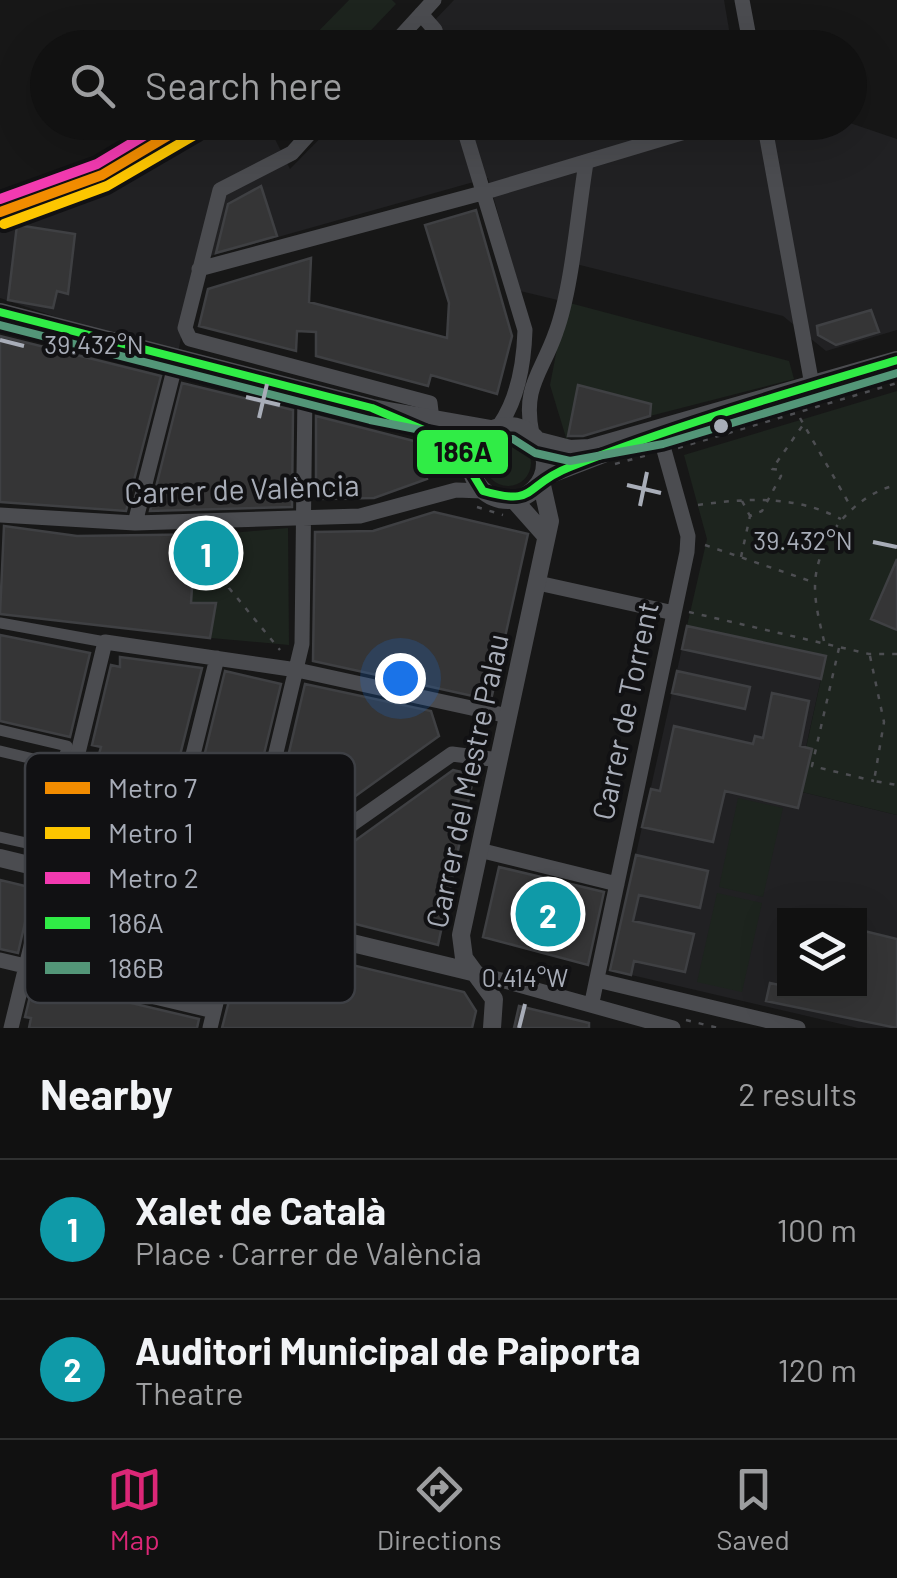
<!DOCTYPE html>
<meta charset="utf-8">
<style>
:root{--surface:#111;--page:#1e1f1f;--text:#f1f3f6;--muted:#9c9d9f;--line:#303131;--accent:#db2777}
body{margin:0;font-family:Barlow,sans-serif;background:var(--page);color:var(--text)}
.controls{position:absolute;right:30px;bottom:30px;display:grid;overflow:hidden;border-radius:0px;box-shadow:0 10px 40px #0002}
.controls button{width:90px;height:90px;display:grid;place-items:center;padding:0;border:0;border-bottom:2px solid var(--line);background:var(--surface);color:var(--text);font:50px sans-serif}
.you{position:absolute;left:400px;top:678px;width:35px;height:35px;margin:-25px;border:8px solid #fff;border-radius:50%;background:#1a73e8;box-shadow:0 0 0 15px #1a73e833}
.badge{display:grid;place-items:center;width:65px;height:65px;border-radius:50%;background:var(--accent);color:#fff;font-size:32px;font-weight:700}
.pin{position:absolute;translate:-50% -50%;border:5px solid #fff;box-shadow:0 2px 10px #0006}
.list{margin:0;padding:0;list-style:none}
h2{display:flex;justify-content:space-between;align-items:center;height:130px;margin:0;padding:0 40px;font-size:42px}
h2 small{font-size:32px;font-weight:400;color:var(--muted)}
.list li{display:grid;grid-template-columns:65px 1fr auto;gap:30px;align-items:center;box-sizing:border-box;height:140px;padding:0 40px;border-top:2px solid var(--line)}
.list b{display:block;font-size:38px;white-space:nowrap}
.list p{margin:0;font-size:32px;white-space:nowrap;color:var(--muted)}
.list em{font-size:32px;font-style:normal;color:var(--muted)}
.icon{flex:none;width:55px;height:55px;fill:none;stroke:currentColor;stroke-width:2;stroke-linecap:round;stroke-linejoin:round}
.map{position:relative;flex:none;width:897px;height:1028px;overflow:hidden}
.search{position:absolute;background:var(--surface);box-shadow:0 10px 40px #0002;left:30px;right:30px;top:30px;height:110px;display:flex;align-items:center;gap:25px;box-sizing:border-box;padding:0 35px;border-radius:55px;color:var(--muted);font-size:38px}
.sheet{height:410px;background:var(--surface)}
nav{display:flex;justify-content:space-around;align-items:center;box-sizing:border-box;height:140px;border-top:2px solid var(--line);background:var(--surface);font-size:28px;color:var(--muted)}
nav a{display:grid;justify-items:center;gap:5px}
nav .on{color:var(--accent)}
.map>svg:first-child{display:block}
</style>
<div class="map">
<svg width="897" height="1028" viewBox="0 0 897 1028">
<rect width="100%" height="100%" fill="#171717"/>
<path fill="#212123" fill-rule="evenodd" d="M454,0H724L732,47L408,48Z
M336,122H847L897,139V330L826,351L783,316L576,264L566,302L520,291L488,178L196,260L177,358L0,298V232L157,165L218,123H267L290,169Z
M687,626L826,656L806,747L812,749L802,792L897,815V1028H858L610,970ZM784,916H860V991H784Z"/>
<path fill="#1d241e" d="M349,0H392L396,4L355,47H303Z
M566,302L789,361L794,379L650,416V404L578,386L567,441L550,385Z
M897,391V815L802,792L812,750L806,748L826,656L687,626L707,539L684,455Z
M485 463a23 23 0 1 1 46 0a23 23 0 1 1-46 0Z
M288,528L289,645L211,638L216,604L191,603L193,572L220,534Z
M738,798L783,808L763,897L719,887Z
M717,893L762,903L742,992L697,982Z"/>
<path fill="#353536" stroke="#3f4043" stroke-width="2.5" d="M261,186L277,236L216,253L228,204Z
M476,210L512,336L497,394L431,375L428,386L316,356V332L297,331L296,351L199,326L208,289L311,258L309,302L447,338L449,303L425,225Z
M17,225L75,234L68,294L57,291L53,308L8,300Z
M871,310L879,332L836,345L818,335L817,326Z
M0,336L161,376L126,511L0,502Z
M182,383L293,410L292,507L150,511Z
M578,385L651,404L650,416L583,436H568Z
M316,416L418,442L427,479L374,498L316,499Z
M434,512L528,534L491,700L313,661L315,532L373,531Z
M4,526L77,536L220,534L219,573L193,572L191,603H216L210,638L0,614Z
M897,559V630L871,619Z
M687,626L826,656L821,679L682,649Z
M0,635L90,653L70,737L0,721Z
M120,657L202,668L176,771L99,754L101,747L92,745L111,665L120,667Z
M225,671L281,684L255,791L199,777Z
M677,671L750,687L745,709L672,693Z
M305,684L431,711L439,736L286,846L268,842Z
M772,693L809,701L800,746L812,749L798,808L725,791L713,842L642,827L651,789L660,791L674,726L753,744L755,736L763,738Z
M453,770L474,775L438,945L289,907L295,884Z
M636,855L708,871L700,908L639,895L633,921L694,934L685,972L634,961L631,975L610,970Z
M499,867L604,892L588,965L483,937Z
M0,880L33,888L18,953L0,949Z
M860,930L897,939V1028L766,1001L770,983L784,986V990L815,994L860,990Z
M245,939L464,992L476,1011L472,1028H222Z
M34,980L199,1019L197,1028H29L31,1018L25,1017Z
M519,1006L589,1023V1028H514Z"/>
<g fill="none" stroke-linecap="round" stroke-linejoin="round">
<path stroke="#4d4e52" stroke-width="2.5" stroke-dasharray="5 8" stroke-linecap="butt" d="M800,418L851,507
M678,448L897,383
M615,464L651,454
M742,501L750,516
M698,505C747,498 795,495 841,519
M477,507L503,515
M228,536L229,588L280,650
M705,545L813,582
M741,557L750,516L762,511L781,476L780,470L772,469L803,425
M689,612L869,654H897
M824,641C820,624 815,605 815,587C815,541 854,494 897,485
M839,648L812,766L874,781
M870,656L884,722L874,781L897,785
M686,1020L718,1028"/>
<path stroke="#4b4c50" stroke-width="11" d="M0,623L105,642
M0,730L67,746L44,847L0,837
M0,751L63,766"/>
<path stroke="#4b4c50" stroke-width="15" d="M742,0L751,48
M421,14L435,30L440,48
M390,48L434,0
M320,122L292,153L220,190L185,328L190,339L430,403L432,420
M462,122L525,330C524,362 518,399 499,426
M764,122L812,385
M199,269L482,193L718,122
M532,434C522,386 542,373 556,332C572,289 578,211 586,163
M0,515L135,523L360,516L456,490L483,491
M135,523L177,358
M538,583L674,613
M76,760L263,805
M185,787L217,658
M479,850L617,884
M264,921L282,873L452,754L499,760
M0,960L214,1011
M472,972L673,1028
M597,980L798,1028
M592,1002L687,552L688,536L659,432
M11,1028L105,642L297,670L508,716
M210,1028L302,644L305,391"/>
<path stroke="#4b4c50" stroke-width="18" d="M0,312L372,408L491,429
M414,425L447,440L471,459
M471 463a37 37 0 1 1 74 0a37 37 0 1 1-74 0Z
M539,441L570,449L590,448L897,360
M543,477L603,454
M514,500L546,536
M0,858L472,972
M492,1028L494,999L464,958L461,935L550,521L541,481"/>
<g stroke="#111113" stroke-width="15">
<path id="bus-1" d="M0,312L372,408L447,440L471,459L472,473L483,491C538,507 523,485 570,467C677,425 787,393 897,360"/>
</g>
<g stroke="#111113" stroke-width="15">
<path id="bus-2" d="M0,325L370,420L472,440L513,439L535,453L570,461L663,444L897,373"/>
</g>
<use href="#bus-1" stroke="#30ec46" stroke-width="8"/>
<use href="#bus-2" stroke="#539678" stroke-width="8"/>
<g stroke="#111113" stroke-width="18">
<path id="metro-1" d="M0,212L102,175L191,122"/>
</g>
<g stroke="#111113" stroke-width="18">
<path id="metro-2" d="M4,224L107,186L198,133"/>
</g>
<g stroke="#111113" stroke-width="18">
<path id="metro-3" d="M0,199L97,164L167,122"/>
</g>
<use href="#metro-1" stroke="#f28c00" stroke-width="10"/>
<use href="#metro-2" stroke="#fdc600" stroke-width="10"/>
<use href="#metro-3" stroke="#f23ab0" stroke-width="10"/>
</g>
<path fill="none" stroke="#a8adb8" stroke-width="4" d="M0,340L24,346M246,397L280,405M259,418L267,384M627,485L661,493M640,506L647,472M873,542L897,547M519,1028L525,1004"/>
<circle fill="#a8adb8" stroke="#111113" stroke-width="4" cx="721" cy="426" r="9"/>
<g text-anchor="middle" stroke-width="8" stroke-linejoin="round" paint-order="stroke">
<g font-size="30" fill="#a8adb8" stroke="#111113">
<text transform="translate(242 490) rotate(-2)" y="10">Carrer de València</text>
<text transform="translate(626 711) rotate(-78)" y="10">Carrer de Torrent</text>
<text transform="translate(468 781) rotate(-78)" y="10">Carrer del Mestre Palau</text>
</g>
</g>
<rect x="25" y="753" width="330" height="250" rx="15" fill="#111113" stroke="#3e4045" stroke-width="2.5"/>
<rect x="45" y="782" width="45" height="12" fill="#f28c00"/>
<rect x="45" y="827" width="45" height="12" fill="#fdc600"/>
<rect x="45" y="872" width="45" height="12" fill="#f23ab0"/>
<rect x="45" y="917" width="45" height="12" fill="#30ec46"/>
<rect x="45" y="962" width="45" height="12" fill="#539678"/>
<g font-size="28" fill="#a8adb8">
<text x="108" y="798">Metro 7</text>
<text x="108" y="843">Metro 1</text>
<text x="108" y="888">Metro 2</text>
<text x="108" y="933">186A</text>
<text x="108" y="978">186B</text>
</g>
<g font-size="25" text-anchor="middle" fill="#a8adb8" stroke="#111113" stroke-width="8" stroke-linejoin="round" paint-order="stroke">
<text x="94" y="354">39.432°N</text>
<text x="803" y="550">39.432°N</text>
<text x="525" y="987">0.414°W</text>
</g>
<rect stroke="#111113" stroke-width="4" x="415" y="428" width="95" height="48" rx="10" fill="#30ec46"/>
<g font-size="28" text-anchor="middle" font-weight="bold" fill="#111">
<text x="463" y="462">186A</text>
</g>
</svg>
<div class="controls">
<button><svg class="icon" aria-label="layers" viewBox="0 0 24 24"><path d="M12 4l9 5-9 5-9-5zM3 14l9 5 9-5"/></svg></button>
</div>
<div class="you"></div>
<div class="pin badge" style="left:206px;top:553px;background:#0f9aa8">1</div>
<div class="pin badge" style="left:548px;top:914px;background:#0f9aa8">2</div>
<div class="search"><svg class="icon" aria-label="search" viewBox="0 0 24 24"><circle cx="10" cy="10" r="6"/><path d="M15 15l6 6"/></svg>Search here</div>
</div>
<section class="sheet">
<h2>Nearby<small>2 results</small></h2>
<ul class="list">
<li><span class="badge" style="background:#0f9aa8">1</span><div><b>Xalet de Català</b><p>Place · Carrer de València</p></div><em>100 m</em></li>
<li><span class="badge" style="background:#0f9aa8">2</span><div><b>Auditori Municipal de Paiporta</b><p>Theatre</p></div><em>120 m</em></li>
</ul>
</section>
<nav>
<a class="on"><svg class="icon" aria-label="map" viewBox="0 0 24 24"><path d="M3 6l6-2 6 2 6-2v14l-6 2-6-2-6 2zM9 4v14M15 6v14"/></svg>Map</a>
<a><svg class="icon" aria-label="directions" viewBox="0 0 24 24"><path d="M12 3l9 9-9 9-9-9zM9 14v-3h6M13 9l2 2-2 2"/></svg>Directions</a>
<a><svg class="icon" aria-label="saved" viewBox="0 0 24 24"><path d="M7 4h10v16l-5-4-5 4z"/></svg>Saved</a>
</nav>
